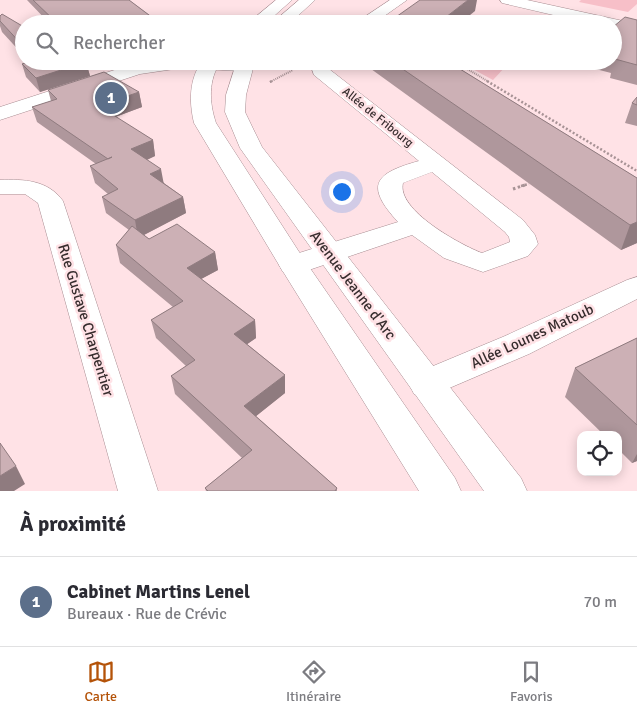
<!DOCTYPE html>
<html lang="fr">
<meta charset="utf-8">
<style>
:root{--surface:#fff;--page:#f2f2f3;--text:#2b2b33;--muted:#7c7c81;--line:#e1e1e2;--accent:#b45309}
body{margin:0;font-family:Signika,sans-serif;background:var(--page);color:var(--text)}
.controls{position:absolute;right:15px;bottom:15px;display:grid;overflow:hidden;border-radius:10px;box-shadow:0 2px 12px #0003}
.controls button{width:45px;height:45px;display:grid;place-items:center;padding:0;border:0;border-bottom:1px solid var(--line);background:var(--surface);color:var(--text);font:25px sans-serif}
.you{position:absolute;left:341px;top:191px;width:18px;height:18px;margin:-12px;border:4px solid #fff;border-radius:50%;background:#1a73e8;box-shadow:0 0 0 8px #1a73e833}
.badge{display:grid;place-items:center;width:32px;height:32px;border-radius:50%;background:var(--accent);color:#fff;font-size:16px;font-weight:700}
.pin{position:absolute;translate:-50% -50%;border:2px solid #fff;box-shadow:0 1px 5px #0006}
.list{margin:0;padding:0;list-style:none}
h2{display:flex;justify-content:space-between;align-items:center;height:65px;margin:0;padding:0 20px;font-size:21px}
h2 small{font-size:16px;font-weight:400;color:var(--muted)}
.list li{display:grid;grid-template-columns:32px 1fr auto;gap:15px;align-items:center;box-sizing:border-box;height:90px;padding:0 20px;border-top:1px solid var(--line)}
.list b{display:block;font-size:19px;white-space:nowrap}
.list p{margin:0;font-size:16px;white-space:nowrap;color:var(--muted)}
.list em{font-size:16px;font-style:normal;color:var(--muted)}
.icon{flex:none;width:28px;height:28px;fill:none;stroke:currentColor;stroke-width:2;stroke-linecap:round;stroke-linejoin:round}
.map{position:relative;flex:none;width:637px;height:491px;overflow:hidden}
.search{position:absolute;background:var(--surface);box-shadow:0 2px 12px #0003;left:15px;right:15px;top:15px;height:55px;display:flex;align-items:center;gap:12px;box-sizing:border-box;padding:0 18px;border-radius:28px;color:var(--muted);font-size:19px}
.sheet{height:155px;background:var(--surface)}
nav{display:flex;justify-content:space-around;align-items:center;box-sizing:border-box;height:70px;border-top:1px solid var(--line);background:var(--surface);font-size:14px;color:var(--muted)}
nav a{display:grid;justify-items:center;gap:2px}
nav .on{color:var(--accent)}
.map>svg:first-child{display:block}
</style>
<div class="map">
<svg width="637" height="491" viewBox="0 0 637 491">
<rect width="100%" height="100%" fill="#ffe2e6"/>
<path fill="#f7bfc8" d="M581,0H637V4L628,12L579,2Z
M470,61H491L507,65L493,80L469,67Z"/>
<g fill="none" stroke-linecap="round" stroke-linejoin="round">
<g stroke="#a88d92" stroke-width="1">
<path id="street" d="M390,0H407L373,24H354Z
M500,0H527L637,24V34L613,29V24H592L502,3Z
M154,61H246L252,66L249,70L243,71L181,68L140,74L0,120V107L130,65Z
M309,61H327L329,69L523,220L535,235L538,244L528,256L483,272L444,258L412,235L303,272L293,274L283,272L279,265L283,258L398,222C364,185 375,173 419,161L314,75ZM432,172L505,232L509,237L510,242L482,253C461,245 396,210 403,183Z
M0,180C24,179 48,180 63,201L158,491H118L38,203L25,194H0Z
M637,277V299L529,354L426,398L414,394L409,384L414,374L505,336L627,280Z"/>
</g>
<g stroke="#a88d92" stroke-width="1">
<path id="secondary" d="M276,0H292L265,24H247Z
M299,0H315L289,24H271Z
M202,61H221C208,80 209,102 216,123L303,258L455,478L461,491H419L279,265L194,123C189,102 189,79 202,61Z
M237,61H255L246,95L245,112L262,147L521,478L527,491H484L240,148L225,112L226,95Z"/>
</g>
<path stroke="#a89396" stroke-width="2" stroke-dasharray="1 1" stroke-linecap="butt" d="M462,61L459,64L489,82
M270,82L293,70"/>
<path stroke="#a89396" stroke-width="2.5" stroke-dasharray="2 2" stroke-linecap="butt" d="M487,81L637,171
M270,82L272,81
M521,186L529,184"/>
<path stroke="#a89396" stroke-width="3" stroke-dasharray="2.5 2.5" stroke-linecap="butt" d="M513,189L525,185"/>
<use href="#street" fill="#fff" fill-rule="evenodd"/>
<use href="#secondary" fill="#fff" fill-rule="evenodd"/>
</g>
<path fill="#af979c" d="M27,0H129L161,24H50Z
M0,16L24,27V56L2,32L0,26Z
M637,20V85L610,78L611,73L584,66L585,61H613V27Z
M28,61H85L86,62L90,76L40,92L26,77L22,64L29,62Z
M360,61H447L637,178V243L621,250Z
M48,90L139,92L142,107L115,117L153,140L155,156L147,160L164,183L183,197L186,213L144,235L149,239L215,252L218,270L201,279L255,320L256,338L247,344L285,375V393L256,416L337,488V491H206L205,488L242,458L175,394L171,376L186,366L156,338L151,320L173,307L120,263L116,245L129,230L106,213L102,197L108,194L95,183L90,166L96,164L37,122L32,107L51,101Z
M637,97V126L625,123L632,103Z
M637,338V461L632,463L618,449V435H604L565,397L575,368Z"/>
<path fill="#8f7b7f" d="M468,0H477L475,11L459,24H437Z
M90,61H104L91,65Z
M86,62L90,76L40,92L36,78Z
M139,92L142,107L102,122L99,106Z
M153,140L155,156L135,165L131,149Z
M161,169L164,185L150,174Z
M183,197L186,213L138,238L135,220Z
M637,222V243L621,250L630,225Z
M215,252L218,270L190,285L187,268Z
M255,320L256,338L236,352L234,334Z
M285,375V393L246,424L244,406Z
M637,454V461L632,463Z
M16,466L25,484L14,491H0V476Z"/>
<path fill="#ccb0b5" stroke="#8f7b7f" d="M33,0H129L161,24H58Z
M420,0H468L437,24H386Z
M2,14L24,27V47L0,21V16Z
M625,17L637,20V65L615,59L618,55L613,54V27Z
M32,61H85L86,62L36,78L22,64Z
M391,61H447L637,178V222L630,225Z
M104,72L139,92L99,106L153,140L131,149L161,169L150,174L183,197L135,220L102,197L118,189L90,166L112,157L108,159L32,107L57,99L48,90Z
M637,97V105L632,103Z
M177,224L215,252L187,268L255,320L234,334L285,375L244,406L337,488L335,491H208L205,488L252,450L171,376L195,360L151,320L183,301L116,245L132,226L149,239Z
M637,338V425L575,368Z
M0,443L16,466L0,476Z"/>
<g text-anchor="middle" stroke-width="5" stroke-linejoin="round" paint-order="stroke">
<g font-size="12" fill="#372d2e" stroke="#ffe2e6">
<text transform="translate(378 117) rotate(39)" y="4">Allée de Fribourg</text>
</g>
<g font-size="15" fill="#372d2e" stroke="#ffe2e6">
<text transform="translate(353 285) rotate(53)" y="5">Avenue Jeanne d'Arc</text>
<text transform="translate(86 320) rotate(73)" y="5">Rue Gustave Charpentier</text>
<text transform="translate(532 336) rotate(-25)" y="5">Allée Lounes Matoub</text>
</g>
</g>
</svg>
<div class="controls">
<button><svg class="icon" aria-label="locate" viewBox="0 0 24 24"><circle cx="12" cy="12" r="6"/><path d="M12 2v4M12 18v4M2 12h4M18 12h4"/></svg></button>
</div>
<div class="you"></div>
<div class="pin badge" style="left:111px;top:98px;background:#5c6f8a">1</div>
<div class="search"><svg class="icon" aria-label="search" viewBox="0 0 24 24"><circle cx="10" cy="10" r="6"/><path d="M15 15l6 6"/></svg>Rechercher</div>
</div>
<section class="sheet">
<h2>À proximité<small></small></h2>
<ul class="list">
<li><span class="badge" style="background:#5c6f8a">1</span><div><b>Cabinet Martins Lenel</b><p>Bureaux · Rue de Crévic</p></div><em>70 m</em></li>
</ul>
</section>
<nav>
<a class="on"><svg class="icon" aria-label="map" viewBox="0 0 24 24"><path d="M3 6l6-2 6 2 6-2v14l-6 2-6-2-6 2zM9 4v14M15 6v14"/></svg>Carte</a>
<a><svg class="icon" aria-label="directions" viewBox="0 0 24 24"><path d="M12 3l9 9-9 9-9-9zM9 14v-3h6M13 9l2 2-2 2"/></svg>Itinéraire</a>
<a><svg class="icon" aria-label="saved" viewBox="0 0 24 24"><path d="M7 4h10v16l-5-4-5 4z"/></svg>Favoris</a>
</nav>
